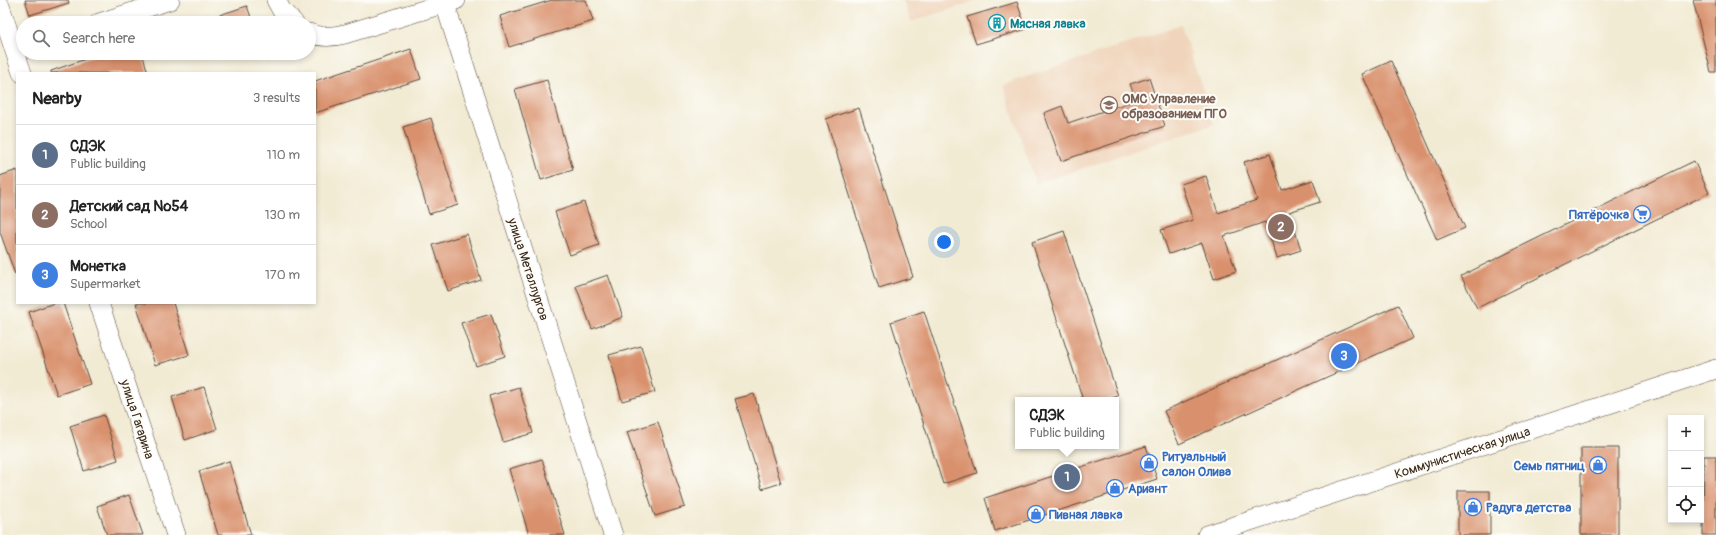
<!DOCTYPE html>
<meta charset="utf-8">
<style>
:root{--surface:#fff;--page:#f6f6f6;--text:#222;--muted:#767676;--line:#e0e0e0;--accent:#111827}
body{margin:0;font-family:Pangolin,sans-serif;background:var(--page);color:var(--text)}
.controls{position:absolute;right:12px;bottom:12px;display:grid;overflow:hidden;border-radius:0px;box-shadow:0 2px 6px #0003}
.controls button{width:36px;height:36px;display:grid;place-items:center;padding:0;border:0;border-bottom:1px solid var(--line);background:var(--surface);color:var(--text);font:20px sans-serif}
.you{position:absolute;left:944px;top:242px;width:14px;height:14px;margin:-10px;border:3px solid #fff;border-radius:50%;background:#1a73e8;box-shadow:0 0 0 6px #1a73e833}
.badge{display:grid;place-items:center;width:26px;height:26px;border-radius:50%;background:var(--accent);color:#fff;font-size:13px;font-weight:700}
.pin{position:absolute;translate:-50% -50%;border:2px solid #fff;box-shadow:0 1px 4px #0006}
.popup{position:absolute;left:1015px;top:397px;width:104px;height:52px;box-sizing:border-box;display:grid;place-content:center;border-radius:0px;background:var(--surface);filter:drop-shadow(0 1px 3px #0005);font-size:13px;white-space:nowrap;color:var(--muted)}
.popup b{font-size:15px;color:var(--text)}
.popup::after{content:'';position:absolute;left:50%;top:100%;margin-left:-8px;border:8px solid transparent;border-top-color:var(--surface)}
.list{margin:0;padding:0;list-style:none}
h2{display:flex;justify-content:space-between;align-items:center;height:52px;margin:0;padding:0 16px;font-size:17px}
h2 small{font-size:13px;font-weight:400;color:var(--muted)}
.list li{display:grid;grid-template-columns:26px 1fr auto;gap:12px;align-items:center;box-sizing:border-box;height:60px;padding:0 16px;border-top:1px solid var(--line)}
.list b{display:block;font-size:15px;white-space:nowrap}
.list p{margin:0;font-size:13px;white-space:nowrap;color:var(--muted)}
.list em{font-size:13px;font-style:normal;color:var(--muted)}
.icon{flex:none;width:22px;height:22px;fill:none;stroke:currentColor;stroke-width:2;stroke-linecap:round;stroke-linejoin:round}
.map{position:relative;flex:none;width:1716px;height:535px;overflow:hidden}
.search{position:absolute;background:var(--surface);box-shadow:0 2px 6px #0003;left:16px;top:16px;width:300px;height:44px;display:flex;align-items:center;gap:10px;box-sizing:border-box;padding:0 14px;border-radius:22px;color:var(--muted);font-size:15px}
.panel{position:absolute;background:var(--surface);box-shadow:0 2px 6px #0003;left:16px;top:72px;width:300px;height:232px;border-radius:0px}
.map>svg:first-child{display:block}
</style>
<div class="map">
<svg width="1716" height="535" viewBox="0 0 1716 535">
<rect width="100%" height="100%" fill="#fdfcf7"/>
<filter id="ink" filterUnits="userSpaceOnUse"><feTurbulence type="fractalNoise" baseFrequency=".025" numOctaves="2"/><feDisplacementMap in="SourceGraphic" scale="8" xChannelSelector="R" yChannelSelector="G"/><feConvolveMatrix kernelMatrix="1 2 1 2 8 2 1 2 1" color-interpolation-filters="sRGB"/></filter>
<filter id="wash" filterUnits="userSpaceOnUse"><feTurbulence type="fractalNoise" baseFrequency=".012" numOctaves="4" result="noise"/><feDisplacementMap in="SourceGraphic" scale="16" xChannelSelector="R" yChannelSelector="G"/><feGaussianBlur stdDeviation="0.9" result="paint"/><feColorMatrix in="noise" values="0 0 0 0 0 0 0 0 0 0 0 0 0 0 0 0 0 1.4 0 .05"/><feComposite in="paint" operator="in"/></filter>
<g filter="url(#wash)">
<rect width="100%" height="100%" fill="#f2ebd4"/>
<path fill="#f0d5bc" d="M903,0H978L911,22Z
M1181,25L1214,124L1036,184L1003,85Z"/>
<g id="blocks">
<path fill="#d9916d" d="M25,0H68L69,3L30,15Z
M552,0H586L593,21L509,47L500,16Z
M1693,0H1716V72H1711Z
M1017,2L1026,29L976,44L967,17Z
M247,6L253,23H205L204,20Z
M411,49L421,79L315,113V81Z
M103,53H142L148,73H51V71Z
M1391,61L1465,228L1437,240L1362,74Z
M1149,78L1165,126L1061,161L1044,113L1062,106L1068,123L1136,100L1130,84Z
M547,80L573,170L541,180L515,89Z
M859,108L913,277L879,288L826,119Z
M431,118L458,205L429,214L403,127Z
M1270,154L1282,190L1313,180L1320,202L1289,212L1301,250L1277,258L1265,222L1224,236L1236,271L1214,279L1202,243L1169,254L1161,230L1193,220L1181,184L1206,176L1218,213L1257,200L1244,162Z
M1694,161L1709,193L1477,308L1461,276Z
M17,170V274H15L0,232V176Z
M584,202L599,245L570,255L555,212Z
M1064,231L1118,396L1106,400H1083L1032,242Z
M467,234L481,280L448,291L433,245Z
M608,275L623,317L592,329L576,286Z
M54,303H63L90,384L57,395L29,312Z
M136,303H173L189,355L155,365Z
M1398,305L1413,338L1179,444L1164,411Z
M924,311L977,473L943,484L891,322Z
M491,314L505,356L476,366L461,323Z
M641,346L655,392L622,401L609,355Z
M204,387L217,429L185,440L172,397Z
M519,387L533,433L503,442L489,396Z
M754,394L781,483L762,489L735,399Z
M104,415L118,460L84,471L70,426Z
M658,422L685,507L655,516L627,432Z
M1146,446L1157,479L995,531L985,498Z
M1581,448H1618V535H1581Z
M1704,456H1716V535H1703Z
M542,459L565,535H529L509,469Z
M229,461L251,535H218L199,471Z
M1458,491H1490V535H1458Z
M129,495L143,535H107L97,506Z"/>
</g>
</g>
<g filter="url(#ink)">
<use href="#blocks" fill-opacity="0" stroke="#564739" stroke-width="1"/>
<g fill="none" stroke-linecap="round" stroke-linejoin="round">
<g stroke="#564739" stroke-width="20">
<path id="minor" d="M276,0L282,11L294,23
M445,4L613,535
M0,6L22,73
M99,23L170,0
M309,33C321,38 333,37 345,34L456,0
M99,303L176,535
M1207,535L1716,369"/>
</g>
<use href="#minor" stroke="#fff" stroke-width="19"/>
</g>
</g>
<defs>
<g id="building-ring" transform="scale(0.9)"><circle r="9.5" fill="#fdfcf7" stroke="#0f9aa8" stroke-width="1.5"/><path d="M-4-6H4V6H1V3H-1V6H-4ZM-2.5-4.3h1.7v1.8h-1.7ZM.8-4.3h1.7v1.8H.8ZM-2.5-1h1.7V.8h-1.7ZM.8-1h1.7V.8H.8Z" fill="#0f9aa8"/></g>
<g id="school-ring" transform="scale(0.9)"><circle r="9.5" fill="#fdfcf7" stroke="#8d6e63" stroke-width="1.5"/><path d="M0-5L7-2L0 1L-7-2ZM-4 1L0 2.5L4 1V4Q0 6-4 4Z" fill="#8d6e63"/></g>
<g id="supermarket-ring" transform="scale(0.9)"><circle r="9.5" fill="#fdfcf7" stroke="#3f7fe0" stroke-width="1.5"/><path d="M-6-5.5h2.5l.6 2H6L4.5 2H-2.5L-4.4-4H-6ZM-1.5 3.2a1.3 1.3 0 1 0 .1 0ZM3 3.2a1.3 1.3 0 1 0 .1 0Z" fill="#3f7fe0"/></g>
<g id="shop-ring" transform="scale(0.9)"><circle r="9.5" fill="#fdfcf7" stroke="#3f7fe0" stroke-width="1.5"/><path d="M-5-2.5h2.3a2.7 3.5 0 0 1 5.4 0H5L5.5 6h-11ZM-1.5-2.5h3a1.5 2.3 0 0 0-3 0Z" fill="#3f7fe0"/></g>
</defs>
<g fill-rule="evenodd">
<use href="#building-ring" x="997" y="23"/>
<use href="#school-ring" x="1109" y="105"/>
<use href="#supermarket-ring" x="1642" y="214"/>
<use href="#shop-ring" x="1149" y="463"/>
<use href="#shop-ring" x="1598" y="465"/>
<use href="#shop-ring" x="1115" y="488"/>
<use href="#shop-ring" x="1473" y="507"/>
<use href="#shop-ring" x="1036" y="514"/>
</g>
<g text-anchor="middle" stroke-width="4" stroke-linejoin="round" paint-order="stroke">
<g font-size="13" font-weight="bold" fill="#0d838f" stroke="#fdfcf7" text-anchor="start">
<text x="1010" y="28">Мясная лавка</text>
</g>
<g font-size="13" font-weight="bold" fill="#785e54" stroke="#fdfcf7" text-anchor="start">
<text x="1122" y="103">ОМС Управление<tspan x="1122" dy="15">образованием ПГО</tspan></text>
</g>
<g font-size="13" font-weight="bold" fill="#366cbe" stroke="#fdfcf7" text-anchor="start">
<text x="1629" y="219" text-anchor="end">Пятёрочка</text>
<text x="1162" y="461">Ритуальный<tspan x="1162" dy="15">салон Олива</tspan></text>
<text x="1585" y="470" text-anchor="end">Семь пятниц</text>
<text x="1128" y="493">Ариант</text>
<text x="1486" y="512">Радуга детства</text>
<text x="1049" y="519">Пивная лавка</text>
</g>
<g font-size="13" fill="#3b2a1e" stroke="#fdfcf7">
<text transform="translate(529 269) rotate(72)" y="5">улица Металлургов</text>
<text transform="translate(138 419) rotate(72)" y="5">улица Гагарина</text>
<text transform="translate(1462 452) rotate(-18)" y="5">Коммунистическая улица</text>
</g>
</g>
</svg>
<div class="controls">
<button>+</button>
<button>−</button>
<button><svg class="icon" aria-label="locate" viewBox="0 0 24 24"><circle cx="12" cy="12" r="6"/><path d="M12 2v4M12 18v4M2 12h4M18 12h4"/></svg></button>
</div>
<div class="you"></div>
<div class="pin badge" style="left:1067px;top:477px;background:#5c6f8a">1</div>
<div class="popup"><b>СДЭК</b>Public building</div>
<div class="pin badge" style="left:1281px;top:227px;background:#8d6e63">2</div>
<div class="pin badge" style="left:1344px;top:356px;background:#3f7fe0">3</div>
<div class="search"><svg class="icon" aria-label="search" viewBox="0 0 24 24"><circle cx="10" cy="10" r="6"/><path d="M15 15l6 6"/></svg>Search here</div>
<section class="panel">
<h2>Nearby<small>3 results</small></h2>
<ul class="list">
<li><span class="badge" style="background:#5c6f8a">1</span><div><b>СДЭК</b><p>Public building</p></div><em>110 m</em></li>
<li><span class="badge" style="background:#8d6e63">2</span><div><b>Детский сад №54</b><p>School</p></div><em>130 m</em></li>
<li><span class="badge" style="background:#3f7fe0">3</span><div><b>Монетка</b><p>Supermarket</p></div><em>170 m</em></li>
</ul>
</section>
</div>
